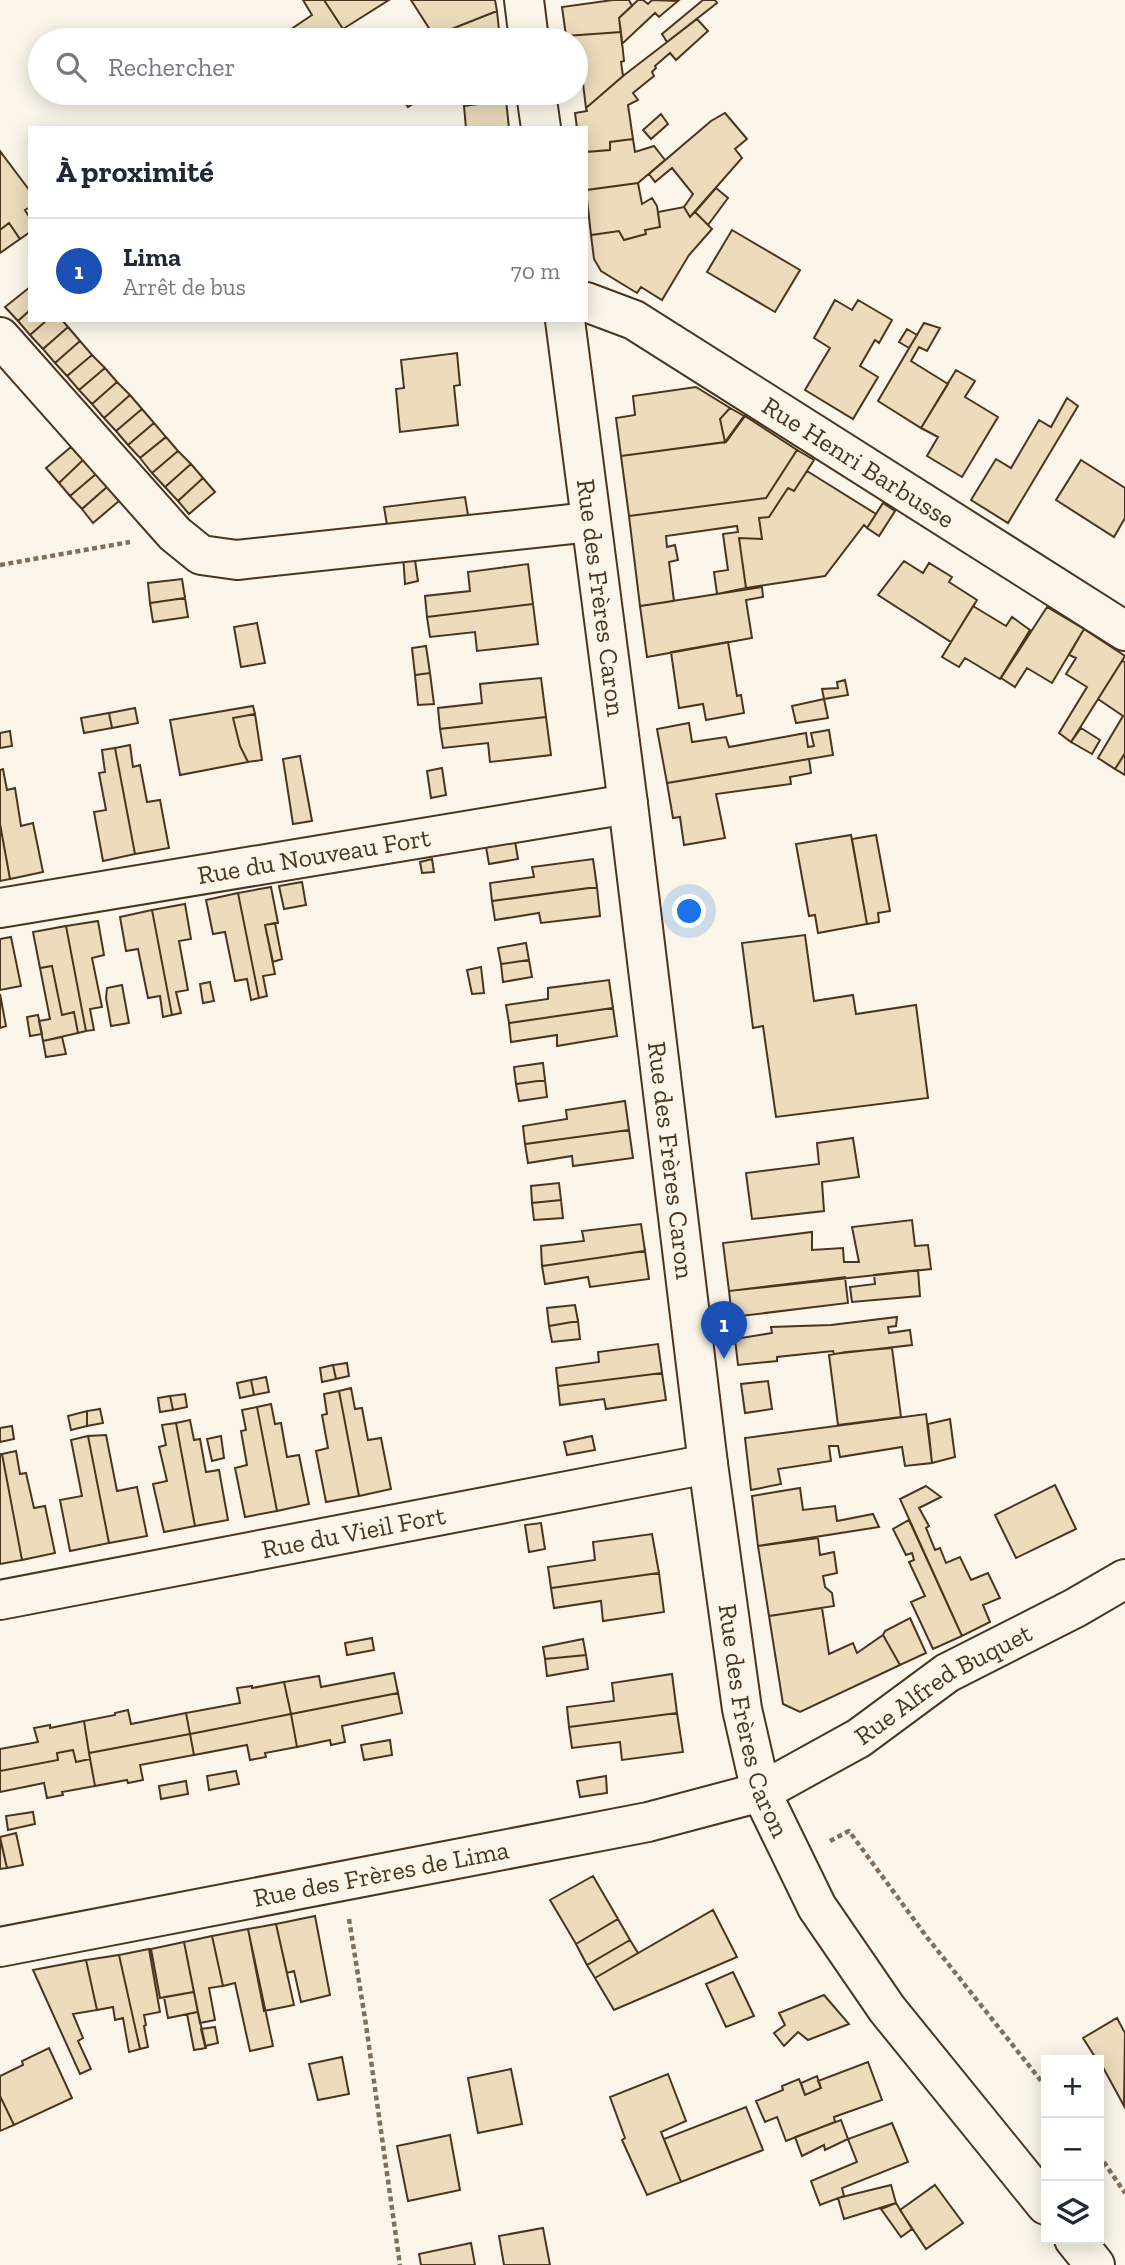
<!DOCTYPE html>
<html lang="fr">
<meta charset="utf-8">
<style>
:root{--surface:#fff;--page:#f6f6f7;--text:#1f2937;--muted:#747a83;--line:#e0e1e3;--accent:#0b8043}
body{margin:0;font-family:"Zilla Slab",serif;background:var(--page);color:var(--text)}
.controls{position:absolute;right:21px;bottom:21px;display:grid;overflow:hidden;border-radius:0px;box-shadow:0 4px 18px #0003}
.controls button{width:63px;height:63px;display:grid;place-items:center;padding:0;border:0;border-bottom:2px solid var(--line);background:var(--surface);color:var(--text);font:35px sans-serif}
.you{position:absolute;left:690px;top:912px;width:24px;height:24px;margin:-18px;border:5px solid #fff;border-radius:50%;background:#1a73e8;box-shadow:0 0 0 10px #1a73e833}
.badge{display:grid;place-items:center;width:46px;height:46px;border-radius:50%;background:var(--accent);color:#fff;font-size:23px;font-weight:700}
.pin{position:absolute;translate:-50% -58px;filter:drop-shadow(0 2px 4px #0008)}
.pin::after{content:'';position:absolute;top:37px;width:24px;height:21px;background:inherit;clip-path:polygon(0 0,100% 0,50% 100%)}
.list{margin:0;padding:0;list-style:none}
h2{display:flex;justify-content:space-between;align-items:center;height:91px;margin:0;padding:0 28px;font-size:30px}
h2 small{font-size:23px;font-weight:400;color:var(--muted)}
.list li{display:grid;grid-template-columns:46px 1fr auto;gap:21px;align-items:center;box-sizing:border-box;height:105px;padding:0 28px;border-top:2px solid var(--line)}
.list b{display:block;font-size:26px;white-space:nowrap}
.list p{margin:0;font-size:23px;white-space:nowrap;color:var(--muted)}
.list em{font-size:23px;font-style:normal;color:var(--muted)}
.icon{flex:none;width:38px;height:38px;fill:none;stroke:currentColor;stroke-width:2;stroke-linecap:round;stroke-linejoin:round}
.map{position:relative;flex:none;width:1125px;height:2265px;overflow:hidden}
.search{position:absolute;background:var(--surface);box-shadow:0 4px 18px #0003;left:28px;top:28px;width:560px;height:77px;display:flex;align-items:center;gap:18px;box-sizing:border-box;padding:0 24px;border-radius:38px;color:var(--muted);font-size:26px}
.panel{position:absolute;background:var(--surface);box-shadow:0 4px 18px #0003;left:28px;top:126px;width:560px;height:196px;border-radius:0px}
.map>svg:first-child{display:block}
</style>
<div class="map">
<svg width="1125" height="2265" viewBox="0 0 1125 2265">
<rect width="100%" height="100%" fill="#fbf6e9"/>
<path fill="#ecdcbc" stroke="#4a3520" stroke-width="2" d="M303,0H324L343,29L326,40H275L312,15Z
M324,0H389L343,29Z
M411,0H495L497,11L434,36Z
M613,0H629L632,6L619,18L621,32L566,36L562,7Z
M638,0H643L648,4L652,0L678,1L659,17L655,13L622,44L619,18Z
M703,0H715L717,3L667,42L662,34Z
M497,11L500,40H425L434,36Z
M697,19L708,31L676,60L670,53L655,66L656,68L652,72L654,76L633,93L638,100L628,105L633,139L610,142V150L586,152V128H577L575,113L587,111L586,108L623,76Z
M621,32L624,61L621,62L623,76L586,108L581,67L576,68V40H567L566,36Z
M403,93H429L408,107L400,95Z
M506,100L509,128H466L464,106Z
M725,113L747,139L735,149L742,158L690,217L684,207L693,194L672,168L655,182L649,174L711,121Z
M661,114L668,124L651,139L643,130Z
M633,139L635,152L654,146L665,160L638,183L586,190V152L610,150V142Z
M0,151L30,191V207L25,210L30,218V232L20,239L9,223L0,230Z
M638,183L642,204L652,198L657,206L660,227L645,230L646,234L624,240L619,231L591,235L586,190Z
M716,188L728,198L708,225L695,212Z
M684,207L690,217L695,212L712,229L689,255L662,300L641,287L637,293L601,271L594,259L591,235L619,231L624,240L646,234L645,230L660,227L658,212Z
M9,223L20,239L0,253V230Z
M732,230L800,270L775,312L707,272Z
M30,287V310L18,321L5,307Z
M835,300L852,310L858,300L892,320L879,343L875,340L860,366L878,377L853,419L805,390L830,348L814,338Z
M30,310V320H47L30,335L18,321Z
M47,320H62L68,327L43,349L30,335Z
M924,323L940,328L927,351L919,347L911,361L948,384L921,428L878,401Z
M68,327L80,341L55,363L43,349Z
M907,329L917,335L909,348L899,342Z
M80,341L92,355L67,376L55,363Z
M457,353L460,385L454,386L458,425L400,432L396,389L404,388L401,360Z
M92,355L105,368L79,390L67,376Z
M105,368L117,382L92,404L79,390Z
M956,370L975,381L965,397L998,417L962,477L927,456L938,437L921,428Z
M117,382L130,395L104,418L92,404Z
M696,387L730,408L720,419L725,442L621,456L616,418L635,415L633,396Z
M130,395L142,409L116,431L104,418Z
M1067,398L1078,406L1008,523L971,500L996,459L1011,468L1039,420L1051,427Z
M730,408L744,416L725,442L720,419Z
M142,409L154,423L128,445L116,431Z
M745,416L797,450L766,498L629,516L621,456L726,442Z
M154,423L166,437L140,458L128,445Z
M166,437L178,451L152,473L140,458Z
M71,447L83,460L59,483L46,468Z
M797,450L814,460L794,491L788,488L769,517L759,518L762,539L739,538L746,588L717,594L714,572L728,570L723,534L738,532L737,526L666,536L667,547L675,545L678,560L669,562L674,601L640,606L629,516L766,498Z
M178,451L191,464L165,487L152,473Z
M83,460L96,474L70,496L59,483Z
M1081,460L1125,488V518L1114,537L1056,500Z
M191,464L203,478L178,501L165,487Z
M807,471L876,514L867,528L864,525L825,576L746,588L739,538L762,539L759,518L769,517L788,488L794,491Z
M96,474L107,487L82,509L70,496Z
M203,478L215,492L189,514L178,501Z
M107,487L119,501L93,523L82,509Z
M465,497L469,521L388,531L384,507Z
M883,503L895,511L879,536L867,528Z
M414,553L418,581L405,584L403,554Z
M904,561L923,573L929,563L952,577L949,582L977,600L951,642L878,595Z
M528,564L533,604L427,617L425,596L470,591L468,572Z
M182,579L185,598L150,603L148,583Z
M762,587L763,597L746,600L752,638L647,657L640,606Z
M185,598L188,617L153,622L150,603Z
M533,604L538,644L477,651L475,632L430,637L427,617Z
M973,606L1006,626L1012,617L1030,630L1000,679L965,658L959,667L942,657Z
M1047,607L1084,629L1052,683L1027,668L1015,687L1001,678Z
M257,623L265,663L241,667L234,627Z
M1084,629L1125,656L1071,742L1059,733L1087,687L1066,674L1076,658L1069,655Z
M728,642L737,696L741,695L744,713L706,720L703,704L679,708L671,652Z
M426,646L430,673L415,675L412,648Z
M1122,661L1125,662V753L1115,769L1098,758L1123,716L1098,699Z
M430,673L434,704L418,705L415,675Z
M541,678L546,717L440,729L438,708L482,703L480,684Z
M845,680L848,695L824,699L822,689L838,688L837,682Z
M824,699L828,718L796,723L792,706Z
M253,706L255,714L233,718L240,746L248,762L180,775L170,720Z
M135,708L138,723L112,728L109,713Z
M109,713L112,728L84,733L81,718Z
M255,714L262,760L248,762L240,746L233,718Z
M546,717L551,755L490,762L488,743L443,748L440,729Z
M689,723L692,742L726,737L729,747L806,733L808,747L814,746L811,733L829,730L833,755L667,783L657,729Z
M1081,728L1100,740L1092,754L1071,742Z
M10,731L12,746L0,748V733Z
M130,745L133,767L140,765L147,802L160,800L169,848L135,854L115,748Z
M115,748L135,854L103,861L94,812L106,810L99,773L105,772L102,750Z
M1124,755L1125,756V775L1115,769Z
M300,756L312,821L293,824L283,759Z
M809,759L811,773L790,777L791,784L716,794L725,838L684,845L680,817L673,818L667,783Z
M442,768L446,795L431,798L427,771Z
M3,769L7,790L15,788L21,826L33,823L43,872L10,879L0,824V770Z
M0,824L10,879L0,881Z
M851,835L867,924L818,933L815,915L809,916L796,844Z
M876,835L890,911L878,913L879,922L867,924L852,839Z
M515,841L518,859L489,864L486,847Z
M432,859L434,872L422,873L420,862Z
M593,859L597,887L492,901L490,883L534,877L532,867Z
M302,882L306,905L284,909L279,886Z
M271,887L278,923L265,925L275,974L263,976L267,996L259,998L238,893Z
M597,887L600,916L541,923L539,913L495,920L492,901Z
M238,893L259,998L251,1000L247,979L235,981L225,932L213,934L206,900Z
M185,904L191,939L179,941L188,990L176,992L181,1013L172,1015L152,910Z
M152,910L172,1015L163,1017L160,996L148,998L138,949L126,951L120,917Z
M98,921L104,955L92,958L102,1007L90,1009L94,1030L86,1031L66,926Z
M275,923L282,959L273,962L265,925Z
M66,926L86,1031L78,1033L74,1012L62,1015L52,966L40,968L33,932Z
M805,935L814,1001L853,995L856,1014L916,1005L928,1098L776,1117L763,1026L753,1028L742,943Z
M11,937L21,986L0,990V939Z
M526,943L529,960L501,964L498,948Z
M529,960L532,977L503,982L501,964Z
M52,966L62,1015L74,1012L78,1033L43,1041L39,1021L50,1019L40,968Z
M481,967L484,993L472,994L467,970Z
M609,980L613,1008L509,1023L506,1005L548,999V988Z
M210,982L214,1001L203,1003L200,984Z
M122,985L129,1023L111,1026L106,998L107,988Z
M0,994L6,1026L0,1028Z
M613,1008L617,1036L557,1046V1035L511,1042L509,1023Z
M38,1015L42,1034L30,1036L27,1017Z
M62,1037L66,1054L46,1057L43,1041Z
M543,1063L545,1080L516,1084L514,1067Z
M545,1080L547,1097L519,1101L516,1084Z
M625,1101L629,1130L525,1144L523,1126L567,1119L566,1110Z
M629,1130L633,1158L573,1166L572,1156L528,1163L525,1144Z
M853,1138L859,1177L822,1182L824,1211L752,1219L746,1173L819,1164L817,1143Z
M559,1183L561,1200L532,1203L531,1186Z
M561,1200L563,1218L534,1220L532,1203Z
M912,1220L915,1246L928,1245L931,1269L729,1291L723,1243L812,1232V1250L843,1248L844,1262H859L852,1227Z
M641,1224L645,1251L542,1266L541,1246L584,1241L582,1231Z
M645,1251L649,1279L590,1287L588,1277L545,1284L542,1266Z
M918,1270L920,1296L852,1302L850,1287L875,1284L874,1275Z
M845,1277L848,1303L732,1317L729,1291Z
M575,1305L578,1321L549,1326L547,1308Z
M897,1317L896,1326L888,1327L889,1333L910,1330L912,1345L834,1354L833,1351L777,1357V1361L738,1365L735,1339L772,1333L771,1327L831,1325Z
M578,1321L580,1339L552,1342L549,1326Z
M658,1344L662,1373L558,1386L556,1368L599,1362L598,1352Z
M892,1348L901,1417L838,1425L829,1355L846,1352Z
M347,1363L349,1376L336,1379L333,1365Z
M333,1365L336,1379L322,1382L320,1368Z
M662,1373L666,1400L606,1409L604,1399L560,1405L558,1386Z
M266,1377L269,1392L254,1395L251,1380Z
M251,1380L254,1395L240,1398L237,1383Z
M768,1381L772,1409L745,1413L741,1384Z
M351,1388L355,1409L362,1408L368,1440L381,1438L391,1489L359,1496L339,1391Z
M339,1391L359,1496L326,1502L316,1451L328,1448L322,1415L327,1414L324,1394Z
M185,1394L187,1407L173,1410L170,1396Z
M170,1396L173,1410L160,1412L158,1398Z
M271,1404L275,1424L281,1423L287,1457L299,1455L309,1504L277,1511L257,1407Z
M257,1407L277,1511L245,1517L235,1468L247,1465L241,1431L246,1430L242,1410Z
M100,1409L103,1423L87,1426V1411Z
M87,1411V1426L71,1430L68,1416Z
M926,1414L932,1463L905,1466L902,1447L840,1457L838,1446H829L831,1461L778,1469L781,1484L751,1490L745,1438Z
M950,1419L955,1457L932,1463L928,1424Z
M190,1420L194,1440L200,1439L206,1472L219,1470L228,1520L195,1526L176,1423Z
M176,1423L195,1526L164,1532L153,1484L167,1481L159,1447L166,1445L162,1425Z
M12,1426L14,1439L0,1442V1428Z
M106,1435L117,1491L137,1487L147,1536L109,1543L88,1436Z
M88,1436L109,1543L70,1551L60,1500L82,1496L71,1440Z
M221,1436L224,1458L212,1461L207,1439Z
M592,1436L595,1450L567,1455L564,1442Z
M16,1451L20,1474L26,1473L34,1508L45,1506L55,1553L22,1560L2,1454Z
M0,1454H2L22,1560L0,1564Z
M1055,1485L1076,1529L1016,1558L995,1515Z
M926,1486L941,1497L919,1508L929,1526L926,1528L935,1550L940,1548L946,1563L960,1557L971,1580L988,1573L1000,1598L983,1605L990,1622L962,1636L900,1499Z
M800,1488L803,1510L835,1506L837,1521L873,1514L879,1527L758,1546L752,1496Z
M909,1520L962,1636L933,1649L911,1602L925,1596L909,1562L914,1560L912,1553L906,1555L893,1529Z
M541,1523L545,1549L529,1552L525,1525Z
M652,1534L659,1573L551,1588L548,1567L595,1560L593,1542Z
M818,1538L820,1555L834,1552L837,1573L823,1576L825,1587L832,1593L834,1606L769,1616L758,1546Z
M659,1573L664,1612L603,1621L601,1601L554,1608L551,1588Z
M822,1608L829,1654L853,1643L857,1653L883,1635L900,1665L800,1712L783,1704L769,1616Z
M910,1618L926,1653L900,1665L883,1635L885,1631Z
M372,1638L374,1650L347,1655L345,1643Z
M583,1639L586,1655L545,1659L543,1647Z
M586,1655L588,1669L547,1676L545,1659Z
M394,1673L398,1693L291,1714L284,1682L319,1676L321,1687Z
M672,1674L677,1713L569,1727L567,1707L614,1701L612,1683Z
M284,1682L291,1714L190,1734L186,1713L240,1703L237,1688L252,1686V1688Z
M398,1693L402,1713L342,1726L345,1742L331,1745L330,1740L297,1747L291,1714Z
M128,1710L131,1724L186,1713L190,1734L89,1753L84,1721L115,1715V1713Z
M677,1713L683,1752L622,1760L620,1742L572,1748L569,1727Z
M291,1714L297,1747L265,1753L266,1757L250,1760L247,1745L194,1755L190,1734Z
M84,1721L90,1759L76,1762L73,1750L57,1753L58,1760L0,1771V1749L38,1742L34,1728L50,1725V1728Z
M190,1734L194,1755L140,1765L143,1780L128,1783L127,1780L95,1786L89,1753Z
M390,1740L392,1755L364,1760L361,1745Z
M73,1750L76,1762L90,1759L95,1786L62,1792L63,1795L47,1798L44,1783L0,1792V1771L58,1760L57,1753Z
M236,1771L239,1784L209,1790L207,1776Z
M606,1776L607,1793L580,1797L577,1781Z
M186,1781L188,1794L161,1799L159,1786Z
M33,1812L35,1824L8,1830L6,1816Z
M16,1833L23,1865L7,1868L0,1837Z
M0,1838L7,1868L0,1869Z
M593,1876L618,1919L576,1944L550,1900Z
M713,1910L737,1957L614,2010L595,1978Z
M315,1916L330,1995L301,2002L294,1971L287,1973L276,1924Z
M618,1919L630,1940L587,1965L576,1944Z
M276,1924L294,2005L264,2011L248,1929Z
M248,1929L273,2046L250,2051L235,1983L223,1986L212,1936Z
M212,1936L223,1986L209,1988L215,2020L200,2023L184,1942Z
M630,1940L638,1953L595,1978L587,1965Z
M184,1942L194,1992L160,1998L151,1949Z
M149,1949L160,2012L144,2015L146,2025L144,2026L148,2047L140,2049L119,1955Z
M119,1955L140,2049L129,2052L123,2018L115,2020L113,2007L97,2010L86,1960Z
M86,1960L97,2010L73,2014L83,2038L78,2041L91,2069L80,2074L33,1970Z
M733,1972L754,2016L726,2027L706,1984Z
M194,1992L198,2012L168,2018L164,1997Z
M824,1995L849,2024L808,2040L798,2032L784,2046L774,2033L785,2025L779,2013Z
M198,2012L206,2048L194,2050L187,2014Z
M1117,2018L1125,2033L1124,2106L1099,2060H1097L1083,2038Z
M215,2027L218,2043L205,2046L201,2029Z
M49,2048L72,2098L14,2125L0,2096V2076L23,2065L22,2061Z
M342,2057L349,2094L318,2100L309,2064Z
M868,2062L882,2100L834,2117L835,2122L786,2141L777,2117L765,2122L756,2101L783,2090L782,2086L799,2079L805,2095L821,2088L818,2081Z
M511,2069L522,2124L478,2133L468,2078Z
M668,2074L686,2121L661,2132L681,2182L647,2195L622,2140L625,2138L610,2097Z
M817,2076L821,2088L805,2095L801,2083Z
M0,2096L14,2125L0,2131Z
M746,2107L763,2150L681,2182L664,2139Z
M841,2120L848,2139L825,2150L824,2145L802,2156L795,2137Z
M892,2123L908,2162L842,2188L844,2196L820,2205L811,2181L857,2162L848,2139Z
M450,2135L460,2190L408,2201L397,2146Z
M891,2185L896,2203L844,2219L838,2198Z
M935,2185L963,2223L926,2249L900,2210Z
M896,2203L912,2229L901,2237L881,2209Z
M543,2228L550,2265H504L499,2236Z
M471,2243L475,2265H421L419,2254Z"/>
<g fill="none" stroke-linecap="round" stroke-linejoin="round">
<g stroke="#4a3520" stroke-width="42">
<g id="minor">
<path id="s1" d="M586,302L634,320L1125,631"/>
<path d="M0,337L175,534L201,555L237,560L590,522"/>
<path id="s2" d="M0,908L628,804"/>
<path id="s3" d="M0,1600L708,1464"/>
<path id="s4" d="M0,1947L648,1822L761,1792L859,1738L947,1673L1075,1608L1125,1579"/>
</g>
</g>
<g stroke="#4a3520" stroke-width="42">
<g id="major">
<path d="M524,0L529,40"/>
<path d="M536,93L541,128"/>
<path id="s5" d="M565,320L628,804L708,1464L742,1709L761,1792L817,1907L887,2009L1046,2205"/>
<path d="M1074,2239L1095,2265"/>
</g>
</g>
<path stroke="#7f6f5c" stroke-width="4.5" stroke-dasharray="5 3.5" stroke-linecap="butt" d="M0,565L130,542
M830,1841L849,1831L926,1936L1046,2087
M349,1919L366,2025L400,2265
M1099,2155L1125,2193"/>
<use href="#minor" stroke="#fbf6e9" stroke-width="38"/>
<use href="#major" stroke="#fbf6e9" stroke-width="38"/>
</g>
<g text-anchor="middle" stroke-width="5" stroke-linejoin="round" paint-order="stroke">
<g font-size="26" fill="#4a3520" stroke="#fbf6e9">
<text dy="9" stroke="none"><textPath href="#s1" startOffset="317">Rue Henri Barbusse</textPath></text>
<text dy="9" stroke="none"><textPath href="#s5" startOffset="280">Rue des Frères Caron</textPath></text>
<text dy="9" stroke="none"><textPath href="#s2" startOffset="318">Rue du Nouveau Fort</textPath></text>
<text dy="9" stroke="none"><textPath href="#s5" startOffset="847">Rue des Frères Caron</textPath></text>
<text dy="9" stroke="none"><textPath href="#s3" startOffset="360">Rue du Vieil Fort</textPath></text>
<text dy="9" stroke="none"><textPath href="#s4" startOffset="989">Rue Alfred Buquet</textPath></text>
<text dy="9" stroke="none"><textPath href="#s5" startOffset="1414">Rue des Frères Caron</textPath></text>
<text dy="9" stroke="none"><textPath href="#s4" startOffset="388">Rue des Frères de Lima</textPath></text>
</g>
</g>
</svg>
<div class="controls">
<button>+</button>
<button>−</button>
<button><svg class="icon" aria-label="layers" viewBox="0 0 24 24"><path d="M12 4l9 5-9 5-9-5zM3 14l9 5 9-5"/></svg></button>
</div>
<div class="you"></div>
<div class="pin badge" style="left:724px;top:1359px;background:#1a4fb4">1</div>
<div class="search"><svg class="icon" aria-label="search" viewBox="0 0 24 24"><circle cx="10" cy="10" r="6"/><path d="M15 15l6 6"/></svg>Rechercher</div>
<section class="panel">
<h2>À proximité<small></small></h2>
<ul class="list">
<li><span class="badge" style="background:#1a4fb4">1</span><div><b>Lima</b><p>Arrêt de bus</p></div><em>70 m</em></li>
</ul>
</section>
</div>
